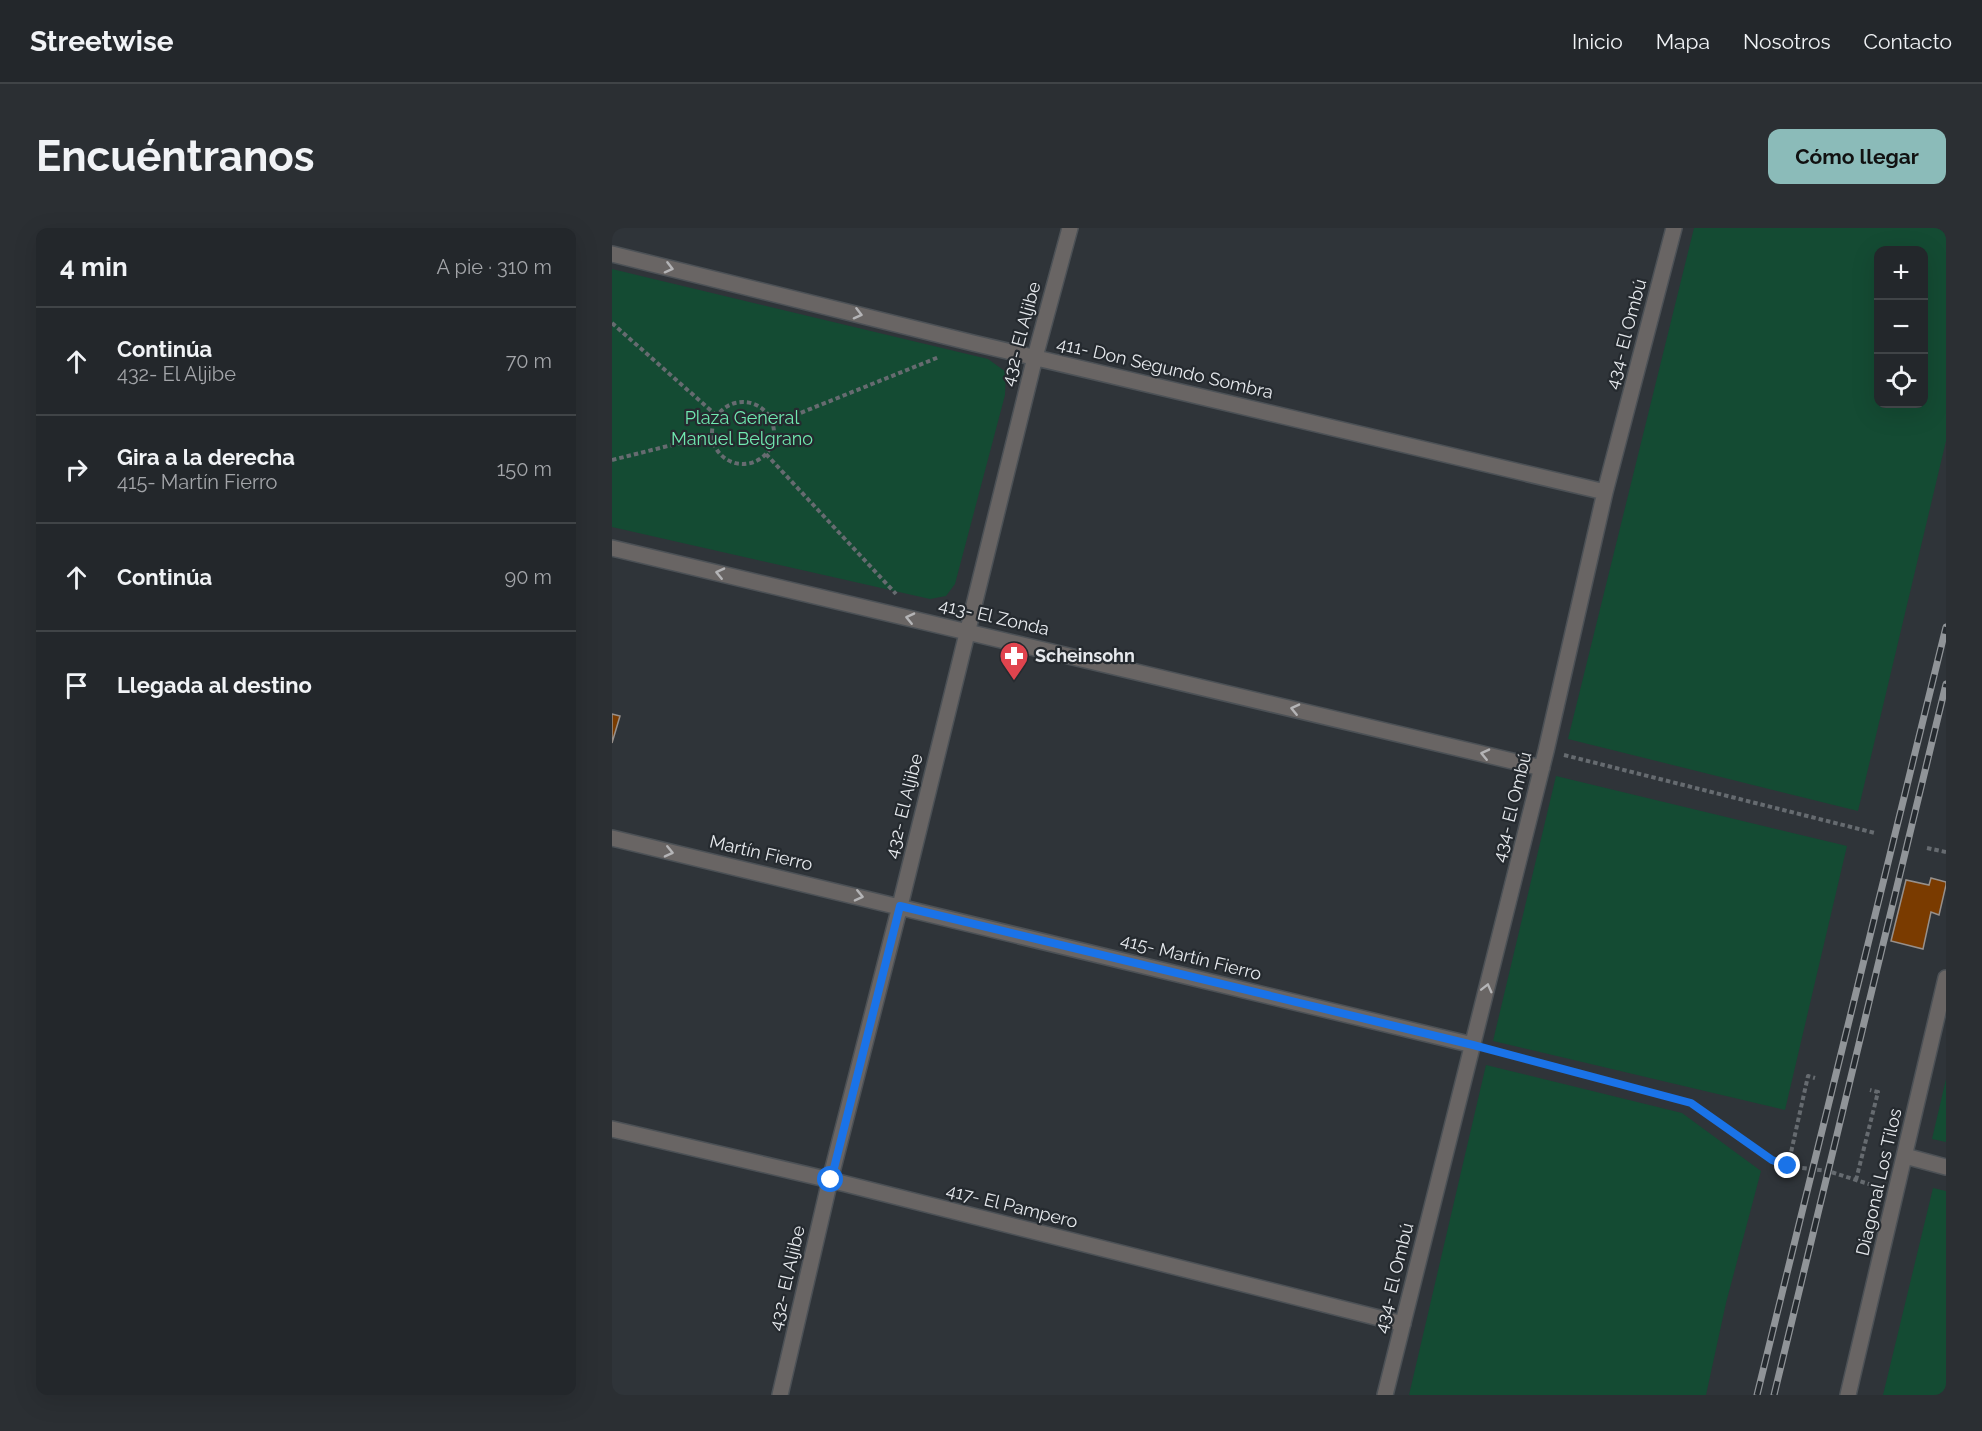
<!DOCTYPE html>
<html lang="es">
<meta charset="utf-8">
<style>
:root{--surface:#23272b;--page:#2b2f33;--text:#f1f3f6;--muted:#a3a5a9;--line:#404447;--accent:#8bbbb9}
body{margin:0;font-family:Raleway,sans-serif;background:var(--page);color:var(--text)}
.controls{position:absolute;right:18px;top:18px;display:grid;overflow:hidden;border-radius:12px;box-shadow:0 6px 24px #0002}
.controls button{width:54px;height:54px;display:grid;place-items:center;padding:0;border:0;border-bottom:2px solid var(--line);background:var(--surface);color:var(--text);font:30px sans-serif}
.stop{position:absolute;width:18px;height:18px;margin:-14px;border:4px solid #1a73e8;border-radius:50%;background:#fff}
.stop.end{background:#1a73e8;border-color:#fff;box-shadow:0 2px 6px #0008}
.list{margin:0;padding:0;list-style:none}
h2{display:flex;justify-content:space-between;align-items:center;height:78px;margin:0;padding:0 24px;font-size:26px}
h2 small{font-size:20px;font-weight:400;color:var(--muted)}
.list li{display:grid;grid-template-columns:39px 1fr auto;gap:18px;align-items:center;box-sizing:border-box;height:108px;padding:0 24px;border-top:2px solid var(--line)}
.list b{display:block;font-size:22px;white-space:nowrap}
.list p{margin:0;font-size:20px;white-space:nowrap;color:var(--muted)}
.list em{font-size:20px;font-style:normal;color:var(--muted)}
.icon{flex:none;width:33px;height:33px;fill:none;stroke:currentColor;stroke-width:2;stroke-linecap:round;stroke-linejoin:round}
.map{position:relative;flex:none;width:1334px;height:1167px;overflow:hidden;border-radius:12px}
header{display:flex;align-items:center;gap:36px;box-sizing:border-box;height:84px;padding:0 30px;background:var(--surface);border-bottom:2px solid var(--line)}
header strong{font-size:28px}
nav{display:flex;gap:33px;margin-inline-start:auto;font-size:21px}
.intro{display:flex;align-items:center;justify-content:space-between;box-sizing:border-box;height:144px;padding:0 36px}
h1{margin:0;font-size:42px}
.button{padding:15px 27px;border-radius:12px;background:var(--accent);color:#111;font-size:21px;font-weight:700}
main{display:flex;gap:36px;padding:0 36px}
aside{flex:1;background:var(--surface);border-radius:12px;box-shadow:0 6px 24px #0002}
.map>svg:first-child{display:block}
</style>
<header>
<strong>Streetwise</strong>
<nav><a>Inicio</a><a>Mapa</a><a>Nosotros</a><a>Contacto</a></nav>
</header>
<div class="intro"><h1>Encuéntranos</h1><a class="button">Cómo llegar</a></div>
<main>
<aside>
<h2>4 min<small>A pie · 310 m</small></h2>
<ul class="list">
<li><svg class="icon" aria-label="ahead" viewBox="0 0 24 24"><path d="M12 20V5M6 11l6-6 6 6"/></svg><div><b>Continúa</b><p>432- El Aljibe</p></div><em>70 m</em></li>
<li><svg class="icon" aria-label="right" viewBox="0 0 24 24"><path d="M7 20v-9h11M14 6l5 5-5 5"/></svg><div><b>Gira a la derecha</b><p>415- Martín Fierro</p></div><em>150 m</em></li>
<li><svg class="icon" aria-label="ahead" viewBox="0 0 24 24"><path d="M12 20V5M6 11l6-6 6 6"/></svg><div><b>Continúa</b></div><em>90 m</em></li>
<li><svg class="icon" aria-label="arrive" viewBox="0 0 24 24"><path d="M6 21V4h12l-3 4 3 4H6"/></svg><div><b>Llegada al destino</b></div></li>
</ul>
</aside>
<div class="map">
<svg width="1334" height="1167" viewBox="0 0 1334 1167">
<rect width="100%" height="100%" fill="#2f3439"/>
<path fill="#144b33" fill-rule="evenodd" d="M1082,0H1334V213L1246,583L956,511ZM1266,22H1312V176H1266Z
M0,41L376,131L394,144L393,167L343,356L334,368L318,371L0,299Z
M944,548L1235,618L1173,882L881,813Z
M874,837L1070,885L1149,943L1114,1075L1094,1167H797Z
M1334,851V914L1320,911Z
M1321,960L1334,963V1167H1271Z"/>
<path fill="#7a3b00" stroke="#97908b" stroke-width="1.5" d="M0,486L8,488L0,515Z
M1319,650L1334,654V657L1327,687L1319,684L1311,721L1279,713L1294,652L1317,657Z"/>
<g fill="none" stroke-linecap="round" stroke-linejoin="round">
<g stroke="#4c5156" stroke-width="18">
<path id="minor" d="M0,26L361,115L993,264
M0,320L930,540
M0,610L861,817
M0,901L218,952L791,1096
M1293,928L1334,939
M168,1167L218,952L288,678L423,129L458,0
M773,1167L934,523L993,264L1062,0
M1236,1167L1334,750"/>
</g>
<path stroke="#666b70" stroke-width="4" stroke-dasharray="4.5 3" stroke-linecap="butt" d="M0,95L105,188
M100 205a31 31 0 1 1 62 0a31 31 0 1 1-62 0Z
M161,196L327,129
M154,226L284,366
M0,232L100,207
M952,527L1263,605
M1315,620L1334,624
M879,822L1079,875L1159,932L1182,939L1216,943L1266,959
M1176,938L1196,848L1203,850
M1244,952L1266,864L1258,862"/>
<use href="#minor" stroke="#696564" stroke-width="15"/>
<g stroke="#909498" stroke-width="7">
<path id="rail" d="M1145,1167L1334,399
M1162,1167L1334,456"/>
</g>
<use href="#rail" stroke="#252a2f" stroke-width="4.5" stroke-dasharray="14" stroke-linecap="butt"/>
</g>
<defs><path id="oneway-chevron" d="M-2-3.5L2.5 0L-2 3.5" fill="none" stroke-width="1.6" stroke-linecap="round" stroke-linejoin="round" transform="scale(1.5)"/></defs>
<g stroke="#b4b4b6">
<use href="#oneway-chevron" transform="translate(57 40) rotate(14)"/>
<use href="#oneway-chevron" transform="translate(246 86) rotate(14)"/>
<use href="#oneway-chevron" transform="translate(108 345) rotate(-167)"/>
<use href="#oneway-chevron" transform="translate(298 390) rotate(-167)"/>
<use href="#oneway-chevron" transform="translate(683 481) rotate(-167)"/>
<use href="#oneway-chevron" transform="translate(873 526) rotate(-167)"/>
<use href="#oneway-chevron" transform="translate(57 624) rotate(13)"/>
<use href="#oneway-chevron" transform="translate(247 668) rotate(13)"/>
<use href="#oneway-chevron" transform="translate(875 760) rotate(-76)"/>
</g>
<g fill="none" stroke-linecap="round" stroke-linejoin="round">
<path stroke="#1a73e8" stroke-width="8" d="M219,952L288,678L861,817L1079,875L1160,932L1176,938"/>
</g>
<defs>
<g id="pharmacy-pin" transform="scale(1.5)"><path d="M0 17L-7.5 6A9.5 9.5 0 1 1 7.5 6Z" fill="#e0444e" stroke="#252a2f"/><path d="M-2-6h4v4h4v4h-4v4h-4v-4h-4v-4h4Z" fill="#fff"/></g>
</defs>
<g fill-rule="evenodd">
<use href="#pharmacy-pin" x="402" y="428"/>
</g>
<g text-anchor="middle" stroke-width="4.5" stroke-linejoin="round" paint-order="stroke">
<g font-size="18" fill="#e6e9ed" stroke="#252a2f">
<text transform="translate(409 106) rotate(-75)" y="6">432- El Aljibe</text>
<text transform="translate(1014 106) rotate(-75)" y="6">434- El Ombú</text>
<text transform="translate(553 140) rotate(13)" y="6">411- Don Segundo Sombra</text>
<text transform="translate(382 389) rotate(13)" y="6">413- El Zonda</text>
<text transform="translate(292 578) rotate(-76)" y="6">432- El Aljibe</text>
<text transform="translate(900 579) rotate(-76)" y="6">434- El Ombú</text>
<text transform="translate(149 625) rotate(13)" y="6">Martín Fierro</text>
<text transform="translate(579 729) rotate(14)" y="6">415- Martín Fierro</text>
<text transform="translate(1267 954) rotate(-77)" y="6">Diagonal Los Tilos</text>
<text transform="translate(400 978) rotate(14)" y="6">417- El Pampero</text>
<text transform="translate(175 1050) rotate(-77)" y="6">432- El Aljibe</text>
<text transform="translate(782 1050) rotate(-76)" y="6">434- El Ombú</text>
</g>
<g font-size="18" fill="#70e9b0" stroke="#252a2f">
<text x="130" y="196">Plaza General<tspan x="130" dy="21">Manuel Belgrano</tspan></text>
</g>
<g font-size="18" font-weight="bold" fill="#e6e9ed" stroke="#252a2f" text-anchor="start">
<text x="423" y="434">Scheinsohn</text>
</g>
</g>
</svg>
<div class="controls">
<button>+</button>
<button>−</button>
<button><svg class="icon" aria-label="locate" viewBox="0 0 24 24"><circle cx="12" cy="12" r="6"/><path d="M12 2v4M12 18v4M2 12h4M18 12h4"/></svg></button>
</div>
<div class="stop" style="left:219px;top:952px"></div>
<div class="stop end" style="left:1176px;top:938px"></div>
</div>
</main>
